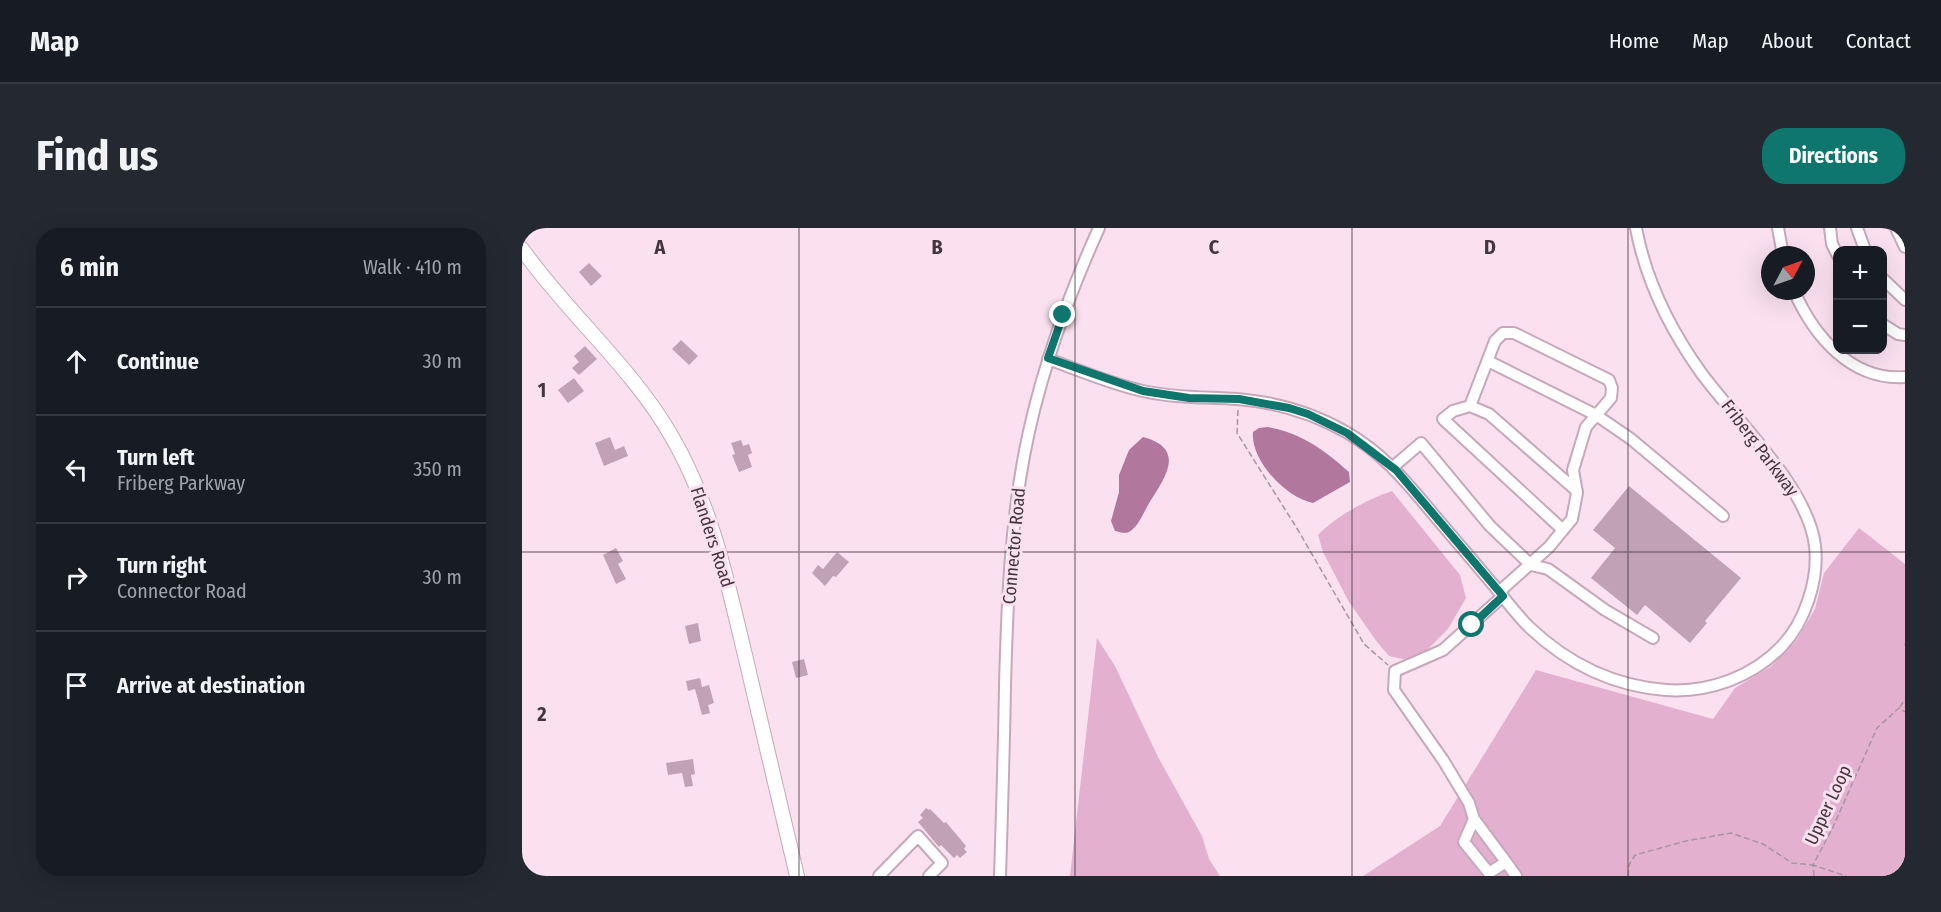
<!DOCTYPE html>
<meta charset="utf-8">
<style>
:root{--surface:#171b24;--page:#242831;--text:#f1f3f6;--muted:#9ea1a6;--line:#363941;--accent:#0f766e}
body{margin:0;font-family:"Fira Sans Condensed",sans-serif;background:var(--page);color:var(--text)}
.controls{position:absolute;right:18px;top:18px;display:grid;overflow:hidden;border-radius:12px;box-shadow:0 6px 24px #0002}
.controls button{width:54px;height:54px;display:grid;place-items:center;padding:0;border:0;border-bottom:2px solid var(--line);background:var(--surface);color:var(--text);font:30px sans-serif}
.compass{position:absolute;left:1239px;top:18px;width:54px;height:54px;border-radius:50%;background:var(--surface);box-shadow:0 6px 24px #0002;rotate:49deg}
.stop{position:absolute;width:18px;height:18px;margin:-14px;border:4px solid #0f766e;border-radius:50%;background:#fff}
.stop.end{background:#0f766e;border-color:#fff;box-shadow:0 2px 6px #0008}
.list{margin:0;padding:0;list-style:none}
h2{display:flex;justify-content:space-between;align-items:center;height:78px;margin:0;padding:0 24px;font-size:26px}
h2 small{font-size:20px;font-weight:400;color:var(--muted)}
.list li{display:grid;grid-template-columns:39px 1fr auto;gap:18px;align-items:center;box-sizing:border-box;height:108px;padding:0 24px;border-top:2px solid var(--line)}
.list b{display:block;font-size:22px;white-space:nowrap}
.list p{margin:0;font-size:20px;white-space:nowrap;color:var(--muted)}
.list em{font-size:20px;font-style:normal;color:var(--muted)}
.icon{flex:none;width:33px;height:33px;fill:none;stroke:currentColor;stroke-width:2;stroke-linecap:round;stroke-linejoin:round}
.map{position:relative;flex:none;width:1383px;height:648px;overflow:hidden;border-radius:24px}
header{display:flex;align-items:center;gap:36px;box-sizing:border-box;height:84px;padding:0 30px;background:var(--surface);border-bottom:2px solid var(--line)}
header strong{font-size:28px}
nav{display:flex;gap:33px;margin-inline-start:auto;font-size:21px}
.intro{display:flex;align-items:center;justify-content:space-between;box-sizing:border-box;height:144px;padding:0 36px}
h1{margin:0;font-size:42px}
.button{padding:15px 27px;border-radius:24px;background:var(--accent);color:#fff;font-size:21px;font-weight:700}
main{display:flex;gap:36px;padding:0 36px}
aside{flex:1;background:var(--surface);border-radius:24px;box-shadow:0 6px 24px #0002}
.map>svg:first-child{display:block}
</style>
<header>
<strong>Map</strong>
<nav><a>Home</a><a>Map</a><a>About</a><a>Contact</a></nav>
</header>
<div class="intro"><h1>Find us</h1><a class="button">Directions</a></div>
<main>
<aside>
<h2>6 min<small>Walk · 410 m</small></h2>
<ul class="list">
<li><svg class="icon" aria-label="ahead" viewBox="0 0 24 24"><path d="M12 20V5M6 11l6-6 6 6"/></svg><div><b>Continue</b></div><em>30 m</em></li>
<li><svg class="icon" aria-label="left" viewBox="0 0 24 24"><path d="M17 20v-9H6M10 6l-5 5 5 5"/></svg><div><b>Turn left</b><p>Friberg Parkway</p></div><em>350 m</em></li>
<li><svg class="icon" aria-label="right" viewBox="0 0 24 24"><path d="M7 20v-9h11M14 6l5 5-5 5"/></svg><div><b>Turn right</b><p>Connector Road</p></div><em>30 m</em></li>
<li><svg class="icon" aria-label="arrive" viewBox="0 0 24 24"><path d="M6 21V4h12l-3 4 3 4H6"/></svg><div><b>Arrive at destination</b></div></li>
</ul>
</aside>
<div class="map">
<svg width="1383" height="648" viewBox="0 0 1383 648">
<rect width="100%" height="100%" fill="#fbe1f0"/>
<path fill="#e3b1cf" d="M870,263L938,347L944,370L926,401L905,422L889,433L867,428L855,414L827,374L801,324L796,307C814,288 846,271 870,263Z
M1337,300L1383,336V648H841L918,598L1014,442L1191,491L1213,460L1248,439L1274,413L1293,381L1302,345Z
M575,410L593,438L636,529L680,608L687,631L698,648H548Z"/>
<path fill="#b1779c" d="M746,199C779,205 803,222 827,244L828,254L791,275C764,270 728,232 731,204L737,200Z
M621,209C666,221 642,251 626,277C621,286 616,299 607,304C602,306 598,304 593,303L589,293L597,264V247L607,222Z"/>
<path fill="#c0a2b4" d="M67,35L80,48L69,58L57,44Z
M159,112L176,128L167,137L150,121Z
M63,118L75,131L57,147L50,140L57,134L52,128Z
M52,150L62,163L46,175L36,162Z
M88,209L93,222L102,218L106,228L82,238L73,215Z
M219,212L221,218L227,216L230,225L226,227L230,239L217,244L210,227L213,226L209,215Z
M1107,258L1219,350L1183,393L1185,395L1168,415L1123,377L1115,387L1069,350L1093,320L1071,302Z
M94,320L101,333L96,336L104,351L94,356L81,327Z
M315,324L327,334L314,349L311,348L303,358L290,345L296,337L301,341Z
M176,395L179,413L167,416L163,398Z
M282,431L286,447L274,450L270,434Z
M178,450L180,459L187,457L192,475L186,477L188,485L180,487L173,461L166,463L164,453Z
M171,531L173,546L169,547L171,558L163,559L160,545L146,547L144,535Z
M404,580L407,582L408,581L422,595L424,594L444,618L442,621L445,624L438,630L435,627L432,630L419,617L417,619L396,594L401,590L398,587Z"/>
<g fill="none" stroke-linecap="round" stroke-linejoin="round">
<g stroke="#c6a8ba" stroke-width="14">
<path id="minor" d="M1256,0L1261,27
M1308,0L1310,16L1316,28
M1335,0L1343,22
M1374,0L1383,19
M1360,50L1383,72
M1272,63C1292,108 1329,153 1383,149
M1360,96L1376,106L1383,107
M526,131C557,142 589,156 621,163C652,170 684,169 715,171C753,174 791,185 824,204C859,224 882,251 907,281C927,305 948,329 968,353C981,368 993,385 1007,399C1046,436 1091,458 1144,462C1186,465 1231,449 1260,418C1283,394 1297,351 1293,318C1287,261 1214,192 1180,146C1149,103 1124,53 1114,0
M966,133L1074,187L1109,211L1201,288
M948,178L967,186L1055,263
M871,239L899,215L968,298L1009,337L1026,341L1083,382L1131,410
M977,364L1027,319L1050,291L1055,265L1051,242L1064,199L1089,170L1090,160L1087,152L992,105H981L973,113L948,178L931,183L921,191L1041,302
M952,591L942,614L967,645L984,634L952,591L947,575L921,532L872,462L873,443L921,422L981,368
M984,634L994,648
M357,648L396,608L420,635L407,648
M478,648C480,585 482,521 483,458C485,381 488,303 502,228C517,148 544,73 577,0"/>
</g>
<g stroke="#c6a8ba" stroke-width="16">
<path id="major" d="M0,21C46,86 110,139 150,209C189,276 205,352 223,427C240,501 258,574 275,648"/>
</g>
<path stroke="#a894a0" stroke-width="1.5" stroke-dasharray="6 3" stroke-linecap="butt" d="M716,182L715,205L776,302L842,416L866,437
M1383,416V417
M1378,479L1383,471
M1106,648L1107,637L1113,627L1164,613L1209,605L1241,616L1270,635L1291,637L1311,599L1355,500L1377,480L1383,484
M1292,648L1291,637L1324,648"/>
<use href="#minor" stroke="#fff" stroke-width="10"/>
<use href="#major" stroke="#fff" stroke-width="14"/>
</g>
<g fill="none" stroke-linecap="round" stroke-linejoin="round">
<path stroke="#0f766e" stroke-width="8" d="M541,87L526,130L621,163L667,170L717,171L767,180L786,186L825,205L874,242L981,368L950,397"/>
</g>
<path fill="none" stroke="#43363e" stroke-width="1.5" stroke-opacity="0.55" d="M277,0V648M553,0V648M830,0V648M1106,0V648M0,324H1383"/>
<g text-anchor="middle" stroke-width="6" stroke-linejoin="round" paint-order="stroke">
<g font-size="18" fill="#43363e" stroke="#fbe1f0">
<text transform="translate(1238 220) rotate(53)" y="6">Friberg Parkway</text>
<text transform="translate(190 309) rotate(72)" y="6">Flanders Road</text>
<text transform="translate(492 318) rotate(-85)" y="6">Connector Road</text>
<text transform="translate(1306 577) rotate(-65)" y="6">Upper Loop</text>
</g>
</g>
<g font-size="20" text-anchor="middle" font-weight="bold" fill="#43363e" stroke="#fbe1f0" stroke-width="6" stroke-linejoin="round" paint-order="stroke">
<text x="138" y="26">A</text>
<text x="415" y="26">B</text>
<text x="692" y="26">C</text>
<text x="968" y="26">D</text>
<text x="20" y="169">1</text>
<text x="20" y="493">2</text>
</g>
</svg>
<div class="controls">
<button>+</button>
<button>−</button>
</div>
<svg class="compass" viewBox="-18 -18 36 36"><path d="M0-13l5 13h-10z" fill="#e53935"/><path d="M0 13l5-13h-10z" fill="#9ea1a6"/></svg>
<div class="stop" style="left:950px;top:397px"></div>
<div class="stop end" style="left:541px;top:87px"></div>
</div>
</main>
